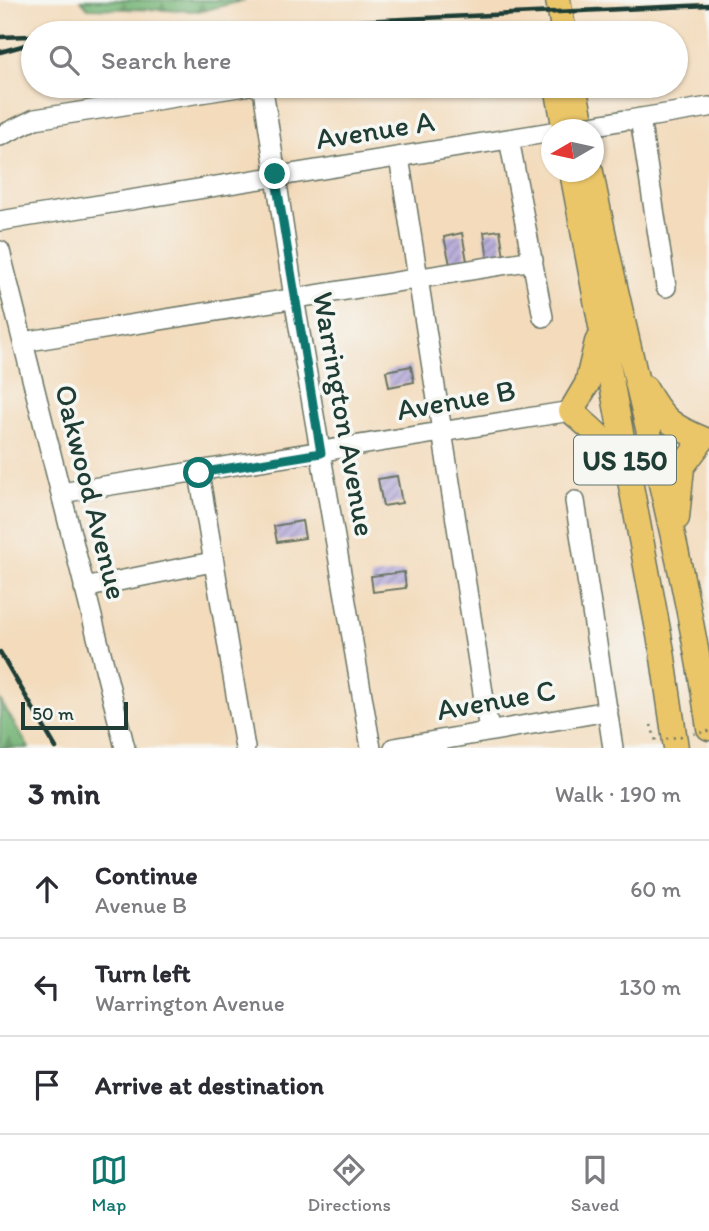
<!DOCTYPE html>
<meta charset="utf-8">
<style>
:root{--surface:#fff;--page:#f7f7f7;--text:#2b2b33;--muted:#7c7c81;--line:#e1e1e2;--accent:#0f766e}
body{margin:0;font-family:Itim,sans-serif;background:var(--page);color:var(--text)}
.compass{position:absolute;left:541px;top:119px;width:63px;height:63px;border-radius:50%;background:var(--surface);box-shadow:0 2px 5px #0004;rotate:261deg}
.scale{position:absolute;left:21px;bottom:18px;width:107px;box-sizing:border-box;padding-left:7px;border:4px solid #1f3d34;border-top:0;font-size:19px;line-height:24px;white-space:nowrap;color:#1f3d34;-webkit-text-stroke:5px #f6f6f2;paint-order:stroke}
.stop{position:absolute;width:21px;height:21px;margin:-16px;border:5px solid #0f766e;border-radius:50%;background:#fff}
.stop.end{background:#0f766e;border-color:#fff;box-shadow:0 2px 7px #0008}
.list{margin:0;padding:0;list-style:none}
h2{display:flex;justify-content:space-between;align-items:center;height:91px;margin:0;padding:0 28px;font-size:30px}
h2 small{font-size:23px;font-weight:400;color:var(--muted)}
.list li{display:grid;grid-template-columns:46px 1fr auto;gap:21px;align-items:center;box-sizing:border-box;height:98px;padding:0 28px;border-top:2px solid var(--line)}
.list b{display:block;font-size:26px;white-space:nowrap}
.list p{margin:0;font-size:23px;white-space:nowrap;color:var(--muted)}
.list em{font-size:23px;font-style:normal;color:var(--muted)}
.icon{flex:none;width:38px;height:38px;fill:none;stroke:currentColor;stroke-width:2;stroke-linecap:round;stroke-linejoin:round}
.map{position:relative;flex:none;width:709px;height:748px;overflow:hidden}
.search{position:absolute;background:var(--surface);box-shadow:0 2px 5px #0004;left:21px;right:21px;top:21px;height:77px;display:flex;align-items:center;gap:18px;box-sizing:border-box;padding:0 24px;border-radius:38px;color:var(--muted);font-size:26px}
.sheet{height:385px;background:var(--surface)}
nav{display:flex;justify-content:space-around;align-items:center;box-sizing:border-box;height:98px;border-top:2px solid var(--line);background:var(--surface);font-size:19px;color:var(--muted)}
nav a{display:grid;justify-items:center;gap:4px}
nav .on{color:var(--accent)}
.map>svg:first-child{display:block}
</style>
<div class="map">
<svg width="709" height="748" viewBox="0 0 709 748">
<defs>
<pattern id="forest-firs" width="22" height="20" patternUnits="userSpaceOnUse" patternTransform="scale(1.75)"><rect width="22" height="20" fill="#72b273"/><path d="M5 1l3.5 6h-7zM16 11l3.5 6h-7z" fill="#5d925f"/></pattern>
<pattern id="building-hatch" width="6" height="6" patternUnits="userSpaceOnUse" patternTransform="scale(1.75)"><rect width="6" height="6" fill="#bab0db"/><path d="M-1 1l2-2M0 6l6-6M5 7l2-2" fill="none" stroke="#9790b2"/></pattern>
</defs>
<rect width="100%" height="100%" fill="#f6f6f2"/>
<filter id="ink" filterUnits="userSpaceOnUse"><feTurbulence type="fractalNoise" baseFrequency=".0143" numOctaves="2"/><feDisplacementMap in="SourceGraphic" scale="14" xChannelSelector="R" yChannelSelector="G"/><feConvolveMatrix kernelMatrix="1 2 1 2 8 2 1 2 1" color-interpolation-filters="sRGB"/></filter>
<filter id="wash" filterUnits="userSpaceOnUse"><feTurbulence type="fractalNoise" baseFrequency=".00686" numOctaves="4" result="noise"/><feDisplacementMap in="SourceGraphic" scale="28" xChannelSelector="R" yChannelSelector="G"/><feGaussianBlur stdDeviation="1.57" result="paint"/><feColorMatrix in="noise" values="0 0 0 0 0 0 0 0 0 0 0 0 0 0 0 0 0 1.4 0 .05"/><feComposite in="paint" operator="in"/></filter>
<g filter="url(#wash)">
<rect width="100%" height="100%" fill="#f3dbbc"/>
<path fill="url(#forest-firs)" stroke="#487854" stroke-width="2" d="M81,0H245L202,11L88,8Z
M0,700L29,748H0Z"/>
<g id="blocks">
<path fill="url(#building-hatch)" d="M500,230L504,257L488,260L484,232Z
M462,233L467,261L450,264L444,237Z
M411,366L414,382L389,387L386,371Z
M397,476L402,503L383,506L378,479Z
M302,521L305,538L277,542L274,526Z
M404,572L406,588L373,592L371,576Z"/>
</g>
</g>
<g filter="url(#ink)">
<use href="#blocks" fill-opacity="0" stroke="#697464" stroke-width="2"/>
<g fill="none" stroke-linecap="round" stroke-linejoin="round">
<g stroke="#697464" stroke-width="22">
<path id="minor" d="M255,86L263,89L294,298L371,748
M640,118L666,287
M629,120L709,107
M0,136L35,119L245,86
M509,139L543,317
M399,157L489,731
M0,221L552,132
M0,251L125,748
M23,342L533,260
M199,473L245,748
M61,493L571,411
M575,501L613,748
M84,588L212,562
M394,748L608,711"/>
</g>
<g stroke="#697464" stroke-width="27">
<path id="major" d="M558,0L564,33
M557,86L565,130
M574,86L583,130
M572,172L662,651L676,748
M591,172C626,358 682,540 709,728
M597,342L587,384L571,411C595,433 606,437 617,469
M645,388C662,419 671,426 703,439L682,467L677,518"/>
</g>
<path stroke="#697464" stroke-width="2.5" stroke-dasharray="2 5" stroke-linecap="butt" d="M651,725L656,741"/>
<use href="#minor" stroke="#fff" stroke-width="19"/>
<use href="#major" stroke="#ebc669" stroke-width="24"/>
<path stroke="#1f3d34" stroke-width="4.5" d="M101,33L709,5
M0,37L31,36
M0,52L33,43
M0,652L56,748"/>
<g stroke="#697464" stroke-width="22" stroke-linecap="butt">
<path id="minor-bridge" d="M568,130L625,120"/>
</g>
<path stroke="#697464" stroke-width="2.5" stroke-dasharray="2 5" stroke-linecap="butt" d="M666,739L709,731"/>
<use href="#minor-bridge" stroke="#fff" stroke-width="19"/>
</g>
</g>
<g fill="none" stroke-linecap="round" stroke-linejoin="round" filter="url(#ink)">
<path stroke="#0f766e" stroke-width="9" d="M199,473L321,453L275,174"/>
</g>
<g text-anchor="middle" stroke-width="7" stroke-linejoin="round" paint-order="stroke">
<rect fill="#f6f6f2" stroke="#60746d" stroke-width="2" x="574" y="435.5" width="102" height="49" rx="5"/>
<g font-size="28" font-weight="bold" fill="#1f3d34">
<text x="625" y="470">US 150</text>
</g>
<g font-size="30" fill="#1f3d34" stroke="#f6f6f2">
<text transform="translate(375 130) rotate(-9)" y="10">Avenue A</text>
<text transform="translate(456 400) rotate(-10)" y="10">Avenue B</text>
<text transform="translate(344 414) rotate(80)" y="10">Warrington Avenue</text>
<text transform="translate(91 492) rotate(76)" y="10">Oakwood Avenue</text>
<text transform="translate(496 700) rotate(-10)" y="10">Avenue C</text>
</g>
</g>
</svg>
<svg class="compass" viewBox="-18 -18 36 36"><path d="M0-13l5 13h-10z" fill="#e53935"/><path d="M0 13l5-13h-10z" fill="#7c7c81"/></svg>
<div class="scale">50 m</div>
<div class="stop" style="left:199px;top:473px"></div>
<div class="stop end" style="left:275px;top:174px"></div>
<div class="search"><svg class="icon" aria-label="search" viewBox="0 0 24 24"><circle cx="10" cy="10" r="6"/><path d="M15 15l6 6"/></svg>Search here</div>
</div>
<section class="sheet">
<h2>3 min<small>Walk · 190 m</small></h2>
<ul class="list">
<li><svg class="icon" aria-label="ahead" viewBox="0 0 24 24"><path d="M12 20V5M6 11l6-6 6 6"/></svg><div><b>Continue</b><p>Avenue B</p></div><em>60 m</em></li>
<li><svg class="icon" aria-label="left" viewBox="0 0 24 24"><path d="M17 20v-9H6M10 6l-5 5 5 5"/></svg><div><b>Turn left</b><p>Warrington Avenue</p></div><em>130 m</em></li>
<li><svg class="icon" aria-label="arrive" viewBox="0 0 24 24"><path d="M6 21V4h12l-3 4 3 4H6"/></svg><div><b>Arrive at destination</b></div></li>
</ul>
</section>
<nav>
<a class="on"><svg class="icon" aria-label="map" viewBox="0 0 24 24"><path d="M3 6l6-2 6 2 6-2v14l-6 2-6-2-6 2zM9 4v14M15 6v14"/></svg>Map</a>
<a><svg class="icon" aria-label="directions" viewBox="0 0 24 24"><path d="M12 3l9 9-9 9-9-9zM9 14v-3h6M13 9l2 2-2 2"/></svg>Directions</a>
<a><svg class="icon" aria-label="saved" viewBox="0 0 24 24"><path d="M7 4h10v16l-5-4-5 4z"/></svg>Saved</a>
</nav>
